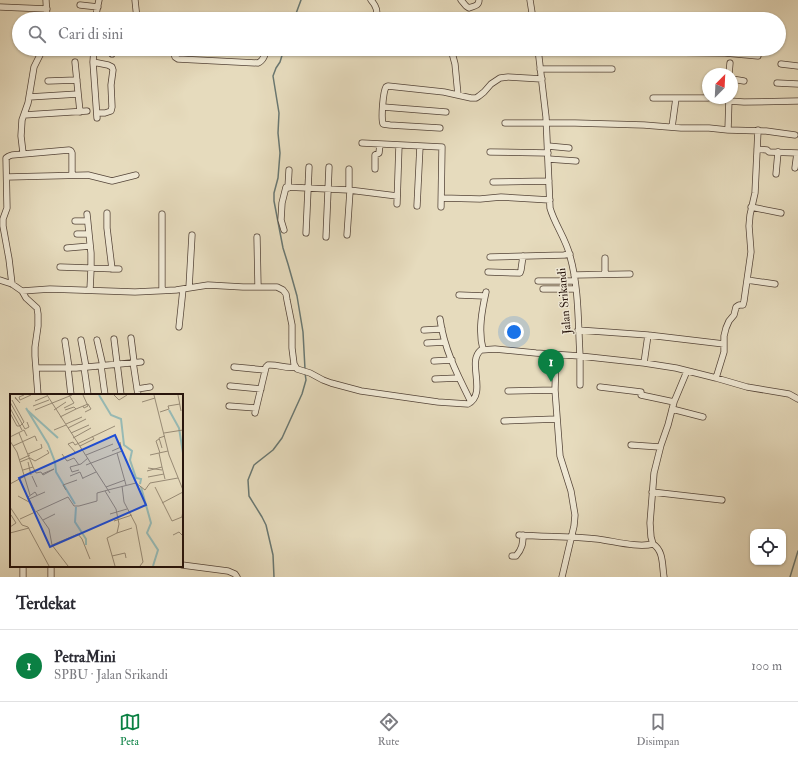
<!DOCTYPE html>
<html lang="id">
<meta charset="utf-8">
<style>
:root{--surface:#fff;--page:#f7f7f7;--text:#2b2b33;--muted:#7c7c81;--line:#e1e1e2;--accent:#0b8043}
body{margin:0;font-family:"IM FELL Double Pica",serif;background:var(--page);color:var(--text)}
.controls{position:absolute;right:12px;bottom:12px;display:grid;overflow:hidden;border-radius:8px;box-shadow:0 1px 3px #0004}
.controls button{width:36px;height:36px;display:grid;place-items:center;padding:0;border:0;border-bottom:1px solid var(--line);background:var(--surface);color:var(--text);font:20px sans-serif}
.compass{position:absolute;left:702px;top:68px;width:36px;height:36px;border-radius:50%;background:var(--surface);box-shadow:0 1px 3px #0004;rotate:24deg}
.you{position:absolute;left:514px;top:332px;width:14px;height:14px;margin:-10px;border:3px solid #fff;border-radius:50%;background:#1a73e8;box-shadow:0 0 0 6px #1a73e833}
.badge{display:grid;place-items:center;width:26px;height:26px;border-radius:50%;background:var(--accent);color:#fff;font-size:13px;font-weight:700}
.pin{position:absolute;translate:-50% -33px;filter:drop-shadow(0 1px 2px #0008)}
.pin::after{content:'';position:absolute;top:21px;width:14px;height:12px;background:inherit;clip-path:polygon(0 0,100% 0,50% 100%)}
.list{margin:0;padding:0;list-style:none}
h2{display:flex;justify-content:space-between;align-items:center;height:52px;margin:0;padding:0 16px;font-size:17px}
h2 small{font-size:13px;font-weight:400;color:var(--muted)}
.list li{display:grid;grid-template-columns:26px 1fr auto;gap:12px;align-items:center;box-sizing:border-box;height:72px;padding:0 16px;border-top:1px solid var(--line)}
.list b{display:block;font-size:15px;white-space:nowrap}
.list p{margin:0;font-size:13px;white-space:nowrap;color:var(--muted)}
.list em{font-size:13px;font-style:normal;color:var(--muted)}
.icon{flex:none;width:22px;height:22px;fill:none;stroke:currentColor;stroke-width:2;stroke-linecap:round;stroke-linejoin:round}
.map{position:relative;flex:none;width:798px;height:577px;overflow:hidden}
.search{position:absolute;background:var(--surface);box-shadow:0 1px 3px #0004;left:12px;right:12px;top:12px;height:44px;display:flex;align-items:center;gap:10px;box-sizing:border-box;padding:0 14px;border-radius:22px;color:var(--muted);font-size:15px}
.sheet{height:124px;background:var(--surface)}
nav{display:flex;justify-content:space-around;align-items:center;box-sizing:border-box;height:56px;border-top:1px solid var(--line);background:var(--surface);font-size:11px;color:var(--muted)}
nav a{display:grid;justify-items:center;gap:2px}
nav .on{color:var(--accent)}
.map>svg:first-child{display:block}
</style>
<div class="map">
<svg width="798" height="577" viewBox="0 0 798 577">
<rect width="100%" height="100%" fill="#e6dbbd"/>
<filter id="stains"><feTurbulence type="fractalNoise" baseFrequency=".005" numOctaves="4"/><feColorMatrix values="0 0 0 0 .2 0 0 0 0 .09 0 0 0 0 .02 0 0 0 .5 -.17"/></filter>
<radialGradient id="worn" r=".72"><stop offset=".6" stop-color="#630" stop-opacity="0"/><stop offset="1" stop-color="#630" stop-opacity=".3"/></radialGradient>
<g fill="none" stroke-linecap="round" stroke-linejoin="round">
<path stroke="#697771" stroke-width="1.5" d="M294,19L301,0
M284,49L280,62L276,68L273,76L279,113L278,133L280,153L278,178L274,193V201L283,248L288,264L297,296L303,332L305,369
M274,577L273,555L266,525L262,517L249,496L248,480L254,465L273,450L282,438L302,394L306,380L305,373
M790,577L798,551"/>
<g stroke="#544438" stroke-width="7">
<path id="minor" d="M46,0L47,19
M135,0L137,19
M371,0C377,7 377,10 377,19
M461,0L466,6L469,8C474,6 479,6 479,0
M530,0L533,19
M80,5L98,7
M0,7L47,9
M77,17L92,19
M95,19L99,0
M94,49L93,62L97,118
M173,49L175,57L178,59L258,63C263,61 266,54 266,49
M451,49L455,64L458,95
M538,49L546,117L550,208C555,225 566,239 570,256C579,288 578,323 580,356L644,363L676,368L716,378L747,387L789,394L798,399
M557,49H577
M582,49H598
M609,49L625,51L645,52L725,53L758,56
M112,54L113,49
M75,62L80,112
M93,62L108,65L112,67L113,70L111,85L112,107L111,111L105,113H97
M781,64L798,66
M540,69H612
M729,74L730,63
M732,79L744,81
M48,81L77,80
M777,83L798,84
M29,97L78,94
M653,98H708
M729,101L744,102L798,101
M383,107L446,112
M24,115L87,111
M505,123H575L644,125L681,128H709L728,130L766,131L795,135
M672,127L676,98
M440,128L390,125L383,124C381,118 383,92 386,87L388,86L444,92L471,98H476L479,96L484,92L491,84L500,78L508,77L542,79
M728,130L729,98
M362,143L442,147L441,207
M548,146L569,148
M757,149L767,150L769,152L798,153
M490,152L548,153
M23,153L21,136L22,120L28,103L34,67L43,49
M548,159L576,161
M795,168L797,153
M349,169V190
M375,169V155L379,153L380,144
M776,174L778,152
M7,177L88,175L112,181L136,175
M493,182L549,181
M288,188L289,170
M442,198L480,199L501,197L550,200
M397,204L399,145
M417,206L420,146
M751,207L781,213
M107,213V228L112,269
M87,214L91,253V269L90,290
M75,221H87
M284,230L281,220L282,203L286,187L349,190L397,196
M306,233L309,167
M77,234H89
M347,235L350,191
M257,237L258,286
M326,237L329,167
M67,248L90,246
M490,257L564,255L570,254
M60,267L119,269
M488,272L520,273L521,270L523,256
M605,274V258
M574,275L630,274
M0,280L12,284L22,291L50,289L135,292L176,290L208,285L243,287H277L283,290L286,294L287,300L292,325V348L294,364L297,369L310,373L323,380L331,383L361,391L438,402L468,404C488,393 466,362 481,350L495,349L536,353L580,356V385
M747,280L775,284
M538,281H575
M12,284L9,259L3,226V219L7,208L6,158L9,156L12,155L69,150L71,151L72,153V175
M189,288L192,235
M543,289H576
M162,290V214
M22,291L26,298L37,308L38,314V326L35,347V356L38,395
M459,295L485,296
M440,319C444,349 458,376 471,402
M179,327L183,289
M424,330L442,329
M578,330L648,335L724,344
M131,338L134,362
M114,339L121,395
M81,340L86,367
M97,340L103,366
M65,341L69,368
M427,343L445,342
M483,349C478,331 482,310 486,292
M556,355L555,390L559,443L560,456L571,491L575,515L574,526L562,577
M434,361L452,360
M133,362L138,395
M644,363L648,335
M101,366L105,395
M84,367L88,395
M234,367L265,370
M36,368H76L141,362
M68,368L71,395
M716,378L724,352V336L726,328L729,321L734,315L736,307L739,305H743L744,301L751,252L749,226L750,215L755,193L758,130
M435,379L459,378
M230,386L261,389
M600,387L641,392V395L674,402
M137,389L150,387
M508,391L555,390
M229,406L256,408
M672,409L703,417
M255,413L266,367L268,365C278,364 285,369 295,367
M504,421L557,419
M631,445L660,447
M652,492L722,500
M519,535C545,537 571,536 597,539C614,541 637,548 653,544
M512,556H516C522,549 523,544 523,535
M182,565L228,571L235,574L237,577
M23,577V566
M51,577V566
M664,577C662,566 664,551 653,544L651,537L650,523L654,473L661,445L668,425L674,402L687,371"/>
</g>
<use href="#minor" stroke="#efe8d4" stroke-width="5.5"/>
</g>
<g text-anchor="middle" stroke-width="3" stroke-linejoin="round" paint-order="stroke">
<g font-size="12" fill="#24120b" stroke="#efe8d4">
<text transform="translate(564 301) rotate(-95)" y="4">Jalan Srikandi</text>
</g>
</g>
<g transform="translate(10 394)">
<rect width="173" height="173" fill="#e6dbbd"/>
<path fill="none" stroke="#97bab5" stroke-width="2" d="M89,1L101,21L111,25L114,51L122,57L120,66L126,84L131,85L130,90M16,14L38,50L45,68L46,78L65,110M17,16L48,44M159,16L169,34L173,59M131,93L141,129L137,139L148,156L143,172M66,113L65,128L76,145V151"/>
<path fill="none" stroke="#988b76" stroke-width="1" d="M14,1L9,3L10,6L21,1M37,1L98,96L126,89L135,96L140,89L168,84M104,1L109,6L117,1M144,1L159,61L173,96M168,1L171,17M5,4L10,9L5,3M2,6L14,28L10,32M25,7L37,2M0,8L15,35L19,33L17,28M132,8L145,4M23,12L39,6M73,12L74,14L78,12L73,1M0,14L12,36M54,14L64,9L59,1M66,15L78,10L81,15L75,18M25,16L62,1M44,16L56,8M150,18L159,15L158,12L170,10M0,19L7,32H10M50,23L66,15L64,13L55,16M56,30L72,23M58,34L76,25M44,36L56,31M9,39L23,73M61,39L79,31M154,39L173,36M0,43L14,36L17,42M63,44L81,34M149,45L146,47L150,59M0,47L7,58L20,101M3,52L25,42L27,47M70,52L84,45L82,42M152,54L149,44L155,42M102,57L111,53L110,48M66,59L58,50L63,48L65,51L105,32M107,59L116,91M149,59L152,73M18,60L32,54L31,50M52,60L57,67L64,64L69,71M76,61L103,50M140,61L158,57M9,66L20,61M10,68L20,64L25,67L39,59L37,56M18,68L21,81M76,71L112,57M138,74L152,76M13,76L23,73L26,79L31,78L33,81L44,75M69,76L62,78L60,73L71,70L78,64M137,77L152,73L155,85M32,80L44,75M22,82L27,93M60,82L70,78L73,85M138,83L154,80M73,84L86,78M0,90L15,82M112,92L114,108L126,131L133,168L130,172M96,93L115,86M145,93L162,127L172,123L173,116M56,96L53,91L67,86M95,97L106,115L109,130L107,139L97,144L105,172M8,102L19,108M19,105L35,98M152,109L173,98M0,113L12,131L18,133L39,172M25,117L18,103L25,98L27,101M27,118L39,135L42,151L68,140L72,145L80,165M100,120L117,115M10,125L58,103L64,112H69L87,107V99L98,96L100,99M33,126L45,120M104,127L122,121M0,133L6,129L1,121M0,139L19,134M107,139L122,134M163,141L169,138L173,142M42,151L58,172M102,162L115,159L116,164"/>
<path fill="#1d4ed8" fill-opacity="0.15" stroke="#1d4ed8" stroke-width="2" d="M105,41L136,111L40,153L9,84Z"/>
<rect width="173" height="173" fill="none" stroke="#24120b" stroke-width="2"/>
</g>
<rect width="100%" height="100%" filter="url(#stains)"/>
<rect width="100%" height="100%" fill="url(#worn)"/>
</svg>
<div class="controls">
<button><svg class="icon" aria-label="locate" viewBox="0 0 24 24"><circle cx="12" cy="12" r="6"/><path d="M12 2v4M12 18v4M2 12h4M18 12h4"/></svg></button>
</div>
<svg class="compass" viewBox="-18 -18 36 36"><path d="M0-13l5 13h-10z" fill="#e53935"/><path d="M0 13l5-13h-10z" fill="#7c7c81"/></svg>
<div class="you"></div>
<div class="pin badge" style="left:551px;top:382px">1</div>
<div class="search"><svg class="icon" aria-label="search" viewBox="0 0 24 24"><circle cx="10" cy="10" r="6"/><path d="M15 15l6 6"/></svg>Cari di sini</div>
</div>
<section class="sheet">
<h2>Terdekat<small></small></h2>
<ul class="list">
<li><span class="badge">1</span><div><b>PetraMini</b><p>SPBU · Jalan Srikandi</p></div><em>100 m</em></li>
</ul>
</section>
<nav>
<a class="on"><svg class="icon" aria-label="map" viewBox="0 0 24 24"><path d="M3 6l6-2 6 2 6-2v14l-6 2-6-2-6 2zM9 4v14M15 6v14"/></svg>Peta</a>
<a><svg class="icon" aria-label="directions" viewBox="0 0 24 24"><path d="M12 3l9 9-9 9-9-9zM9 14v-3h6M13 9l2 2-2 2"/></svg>Rute</a>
<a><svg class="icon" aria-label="saved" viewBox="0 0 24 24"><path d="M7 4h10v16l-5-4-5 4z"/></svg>Disimpan</a>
</nav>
